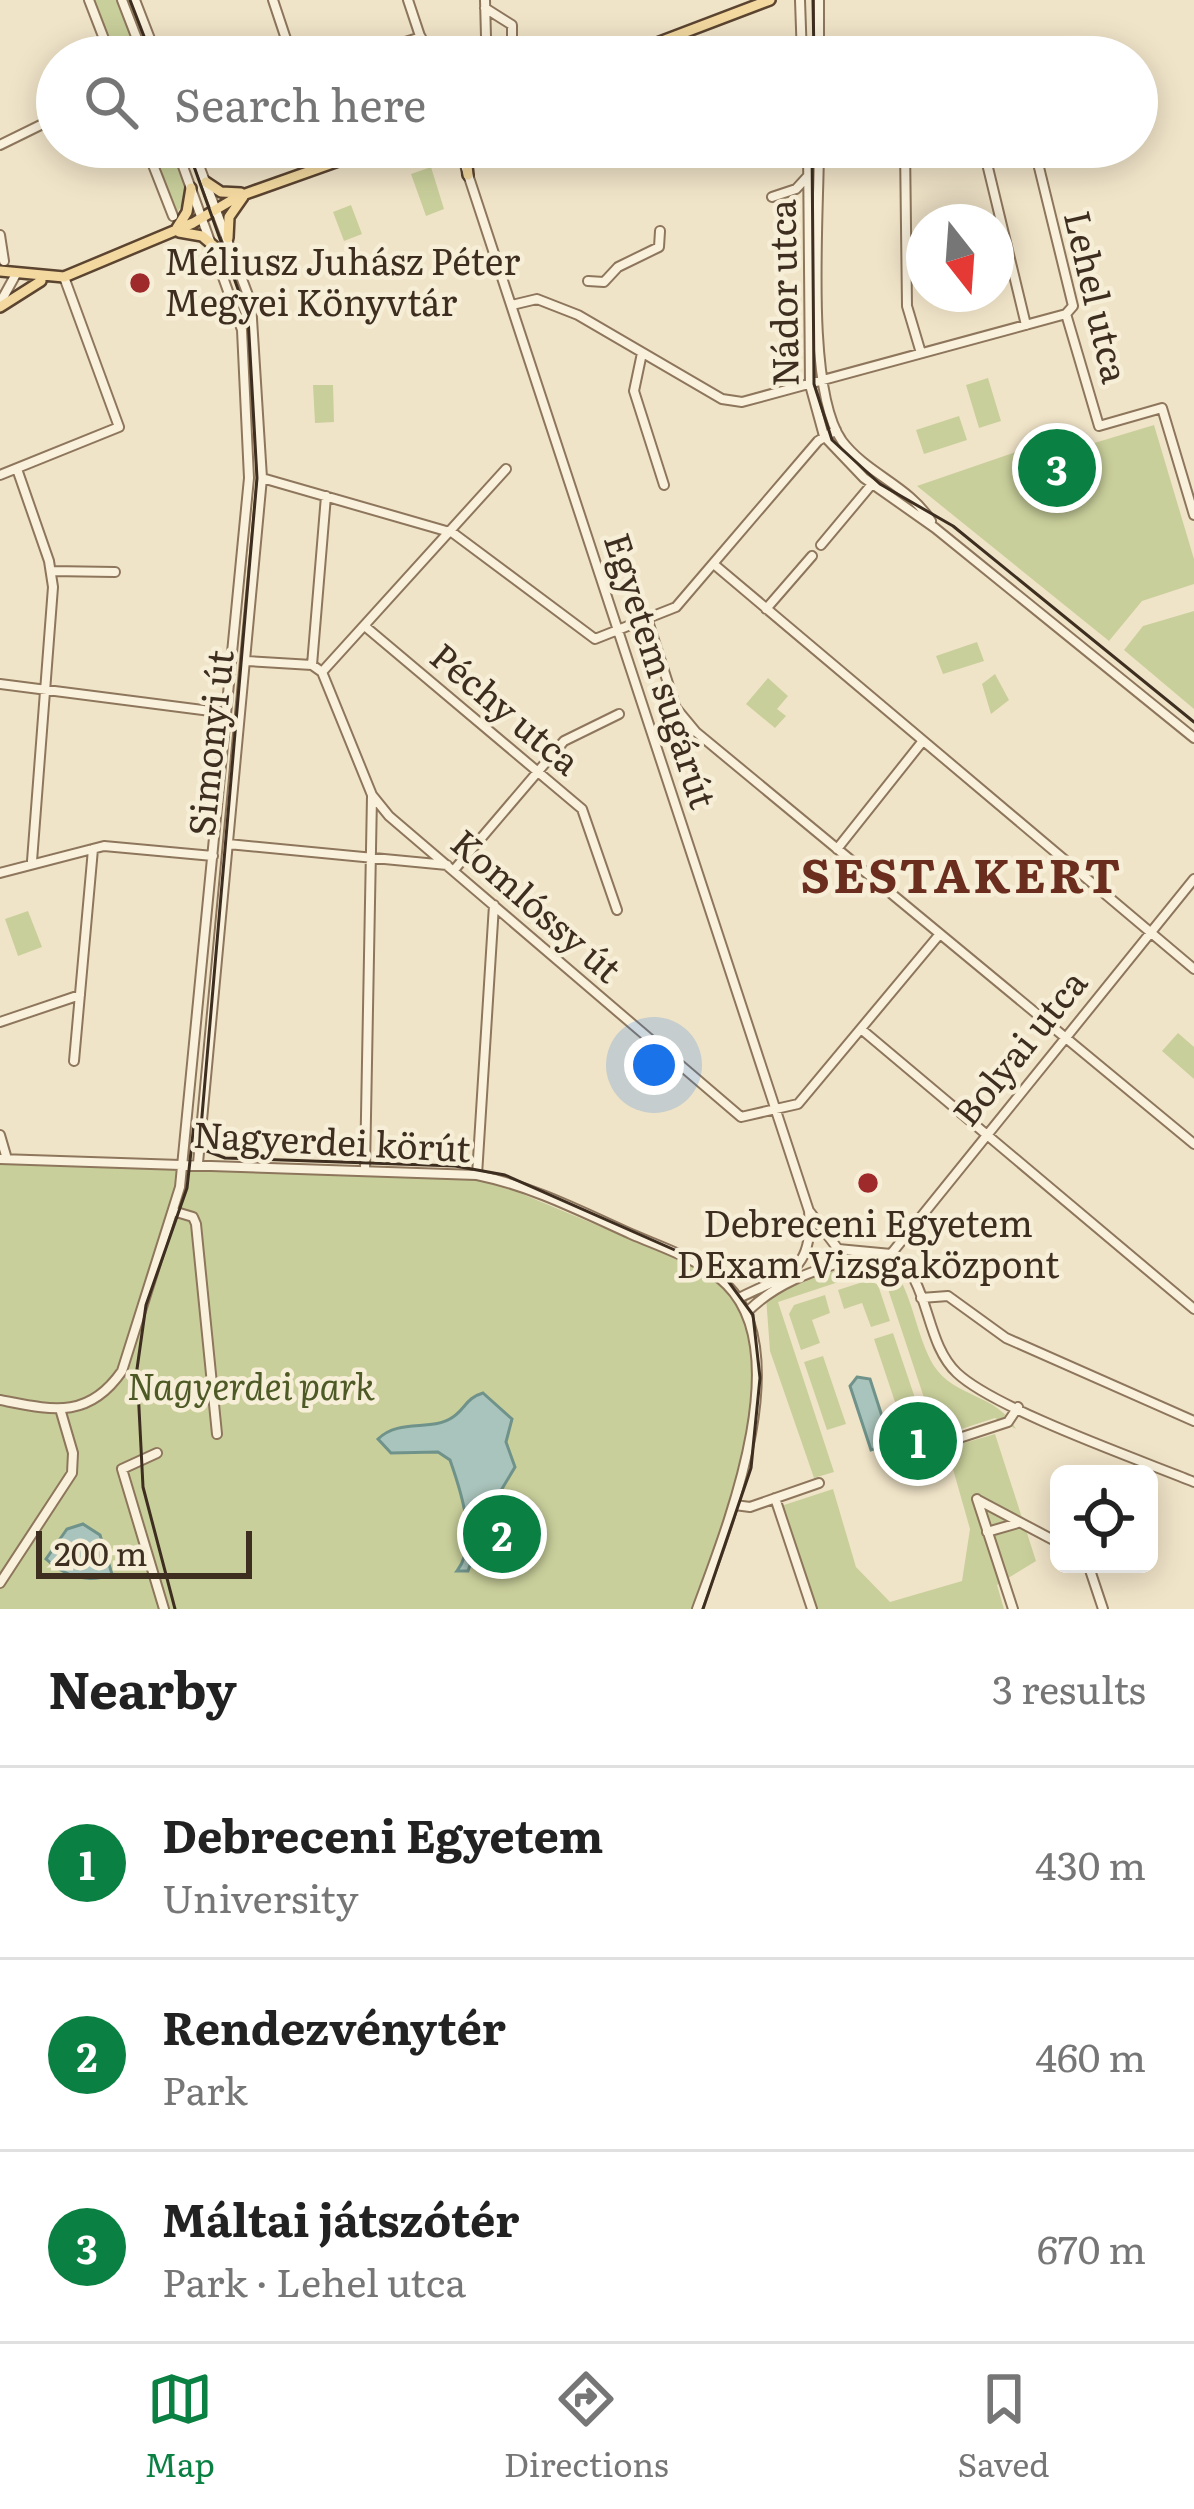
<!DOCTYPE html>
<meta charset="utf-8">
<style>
:root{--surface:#fff;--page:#f2f2f2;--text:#222;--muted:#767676;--line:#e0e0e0;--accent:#0b8043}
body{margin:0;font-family:Literata,serif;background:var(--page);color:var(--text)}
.controls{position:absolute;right:36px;bottom:36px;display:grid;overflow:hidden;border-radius:18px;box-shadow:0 6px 30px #0003}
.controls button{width:108px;height:108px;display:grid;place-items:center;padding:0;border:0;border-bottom:3px solid var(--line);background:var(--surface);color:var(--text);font:60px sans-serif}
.compass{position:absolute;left:906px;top:204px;width:108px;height:108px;border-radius:50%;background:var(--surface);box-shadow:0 6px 30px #0003;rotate:163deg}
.scale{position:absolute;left:36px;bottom:30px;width:216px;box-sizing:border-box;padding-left:12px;border:6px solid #3d2e20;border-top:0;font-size:33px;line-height:42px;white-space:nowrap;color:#3d2e20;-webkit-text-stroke:9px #f7eed8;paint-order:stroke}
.you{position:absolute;left:654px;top:1065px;width:42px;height:42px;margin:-30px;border:9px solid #fff;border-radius:50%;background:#1a73e8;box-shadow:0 0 0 18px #1a73e833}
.badge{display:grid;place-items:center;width:78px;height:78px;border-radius:50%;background:var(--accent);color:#fff;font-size:39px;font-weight:700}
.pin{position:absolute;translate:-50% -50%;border:6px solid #fff;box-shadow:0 3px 12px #0006}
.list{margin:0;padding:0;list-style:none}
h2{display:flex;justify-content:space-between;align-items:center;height:156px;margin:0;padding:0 48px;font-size:51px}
h2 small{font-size:39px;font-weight:400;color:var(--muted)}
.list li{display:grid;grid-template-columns:78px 1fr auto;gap:36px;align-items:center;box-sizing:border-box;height:192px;padding:0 48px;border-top:3px solid var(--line)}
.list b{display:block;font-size:45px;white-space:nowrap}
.list p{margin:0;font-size:39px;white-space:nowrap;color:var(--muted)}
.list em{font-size:39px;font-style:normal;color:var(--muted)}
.icon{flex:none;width:66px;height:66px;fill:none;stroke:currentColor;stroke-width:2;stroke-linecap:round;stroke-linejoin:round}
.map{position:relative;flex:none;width:1194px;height:1609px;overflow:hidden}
.search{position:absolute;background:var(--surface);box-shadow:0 6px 30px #0003;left:36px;right:36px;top:36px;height:132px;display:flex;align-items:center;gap:30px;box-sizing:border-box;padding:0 42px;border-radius:66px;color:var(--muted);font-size:45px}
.sheet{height:732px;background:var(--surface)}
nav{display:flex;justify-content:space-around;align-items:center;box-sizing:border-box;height:168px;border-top:3px solid var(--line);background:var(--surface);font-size:33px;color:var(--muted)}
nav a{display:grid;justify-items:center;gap:6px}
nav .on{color:var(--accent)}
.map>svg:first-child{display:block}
</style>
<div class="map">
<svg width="1194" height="1609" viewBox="0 0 1194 1609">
<rect width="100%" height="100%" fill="#f0e4c8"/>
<path fill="#c9cf9b" d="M89,0H122L144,57H111Z
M146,147H176L191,188L174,219Z
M431,167L444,209L426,216L411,174Z
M351,205L362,234L344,241L333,212Z
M988,378L1001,421L979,428L966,385Z
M313,385H333L334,422L315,423Z
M959,416L967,440L924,454L916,430Z
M1154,425L1194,559V584L1142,601L1109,641L917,486L1068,434L1086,433L1091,444Z
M1194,611V709L1124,650L1143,626Z
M977,642L984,661L943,674L936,656Z
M995,674L1009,700L991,714L982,684Z
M768,678L788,696L777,709L786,716L775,728L746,704Z
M28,911L42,947L18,956L5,919Z
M1178,1033L1194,1047V1079L1162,1051Z
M0,1159L477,1175L697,1267L739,1298L756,1345L749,1452L697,1609H0Z
M862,1261L893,1267C914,1298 916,1336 934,1366C955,1398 998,1394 1016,1429L995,1418L937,1437L881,1268L778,1302L834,1472L814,1478L770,1351L766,1297C799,1279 828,1275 862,1261Z
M869,1280L878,1285L890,1321L871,1327L862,1303L844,1309L838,1290Z
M825,1295L830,1313L812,1320L820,1343L801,1350L789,1314L794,1305Z
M893,1333L916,1401L897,1408L874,1339Z
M823,1356L846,1424L827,1430L804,1362Z
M995,1434L1036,1561L997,1585L1004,1609H813L778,1507L833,1489L856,1567L890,1602L962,1581L970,1529L947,1448Z"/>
<path fill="#a9c4bc" stroke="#6f938a" stroke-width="3" d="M857,1377L870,1379L891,1444L871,1450L850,1386Z
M483,1393L512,1419L506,1442L515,1467L490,1509L468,1571H457C478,1544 462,1494 450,1460L438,1452L391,1453L378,1439C399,1418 432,1432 453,1417C466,1408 466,1398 483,1393Z
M83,1524L100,1535L112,1574C87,1584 64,1576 46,1559L67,1529Z"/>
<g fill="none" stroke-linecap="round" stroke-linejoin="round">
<g stroke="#8d765c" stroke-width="12">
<path id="minor" d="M89,0L111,57
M122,0L144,57
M135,0L157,57
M273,0L291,54
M408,0L427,57
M485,0L486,37L487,41L505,47L512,41V25L485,8
M800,0L802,57
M819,0V57
M283,57L302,51L320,57
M358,57L421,37
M956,57L1009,45L1012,57
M0,145L57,117
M146,147L173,216
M192,147L251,303L262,478L198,1163
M459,147L809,1211C814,1271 788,1274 739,1298
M808,147L810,385L824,436L864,478L935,528L1194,738
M819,147C819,216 805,389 842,441C867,474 909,486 931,521
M905,147L907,306L921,353
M983,147L1026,325
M1034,147L1073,306L1066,314L1099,426L1162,408L1194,515
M772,197L796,189L807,177
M0,235L4,261
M588,281L604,282L618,267L659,247L660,231
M0,303L16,274
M512,305L537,299L578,315L722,399L742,402L1066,314
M642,353L634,391L664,485
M17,469L49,561L53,587L32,861
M0,475L119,427L64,277
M262,478L453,533L595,639L676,607L818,441L836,430
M821,545L872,484
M716,566L1194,969
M51,571L115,572
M766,609L812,556
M648,621L676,708L696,732L1194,1144
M367,628L582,809L617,910
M246,661L312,665L322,672
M312,665L326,496
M322,672L372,795L389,816L741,1117L798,1104L939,935
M322,672L506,469
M0,684L226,713
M228,844L447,865
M837,849L922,742
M454,870L564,741L619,714
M0,873L104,846L213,856
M0,1022L80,995
M861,1029L1194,1309
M74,1061L93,849
M0,1135L7,1159
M0,1159L477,1175C531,1186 580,1211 631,1234C663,1248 702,1260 727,1285C797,1355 726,1530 697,1609
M365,1169L372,796
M477,1175L494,905
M173,1211L193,1217L196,1224L217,1434
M810,1212L838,1249L891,1254
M891,1254L1194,879
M891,1254C931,1277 923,1341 957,1373C995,1409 1140,1460 1194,1482
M921,1298L948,1296L1006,1338L1194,1421
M747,1312C782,1277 825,1268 869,1253
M0,1400C52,1410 88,1420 122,1371L180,1187L249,478L242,330L176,147
M944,1443L1008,1422L1018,1407
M157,1453L122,1469L164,1609
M775,1498L812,1609
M977,1499L1013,1609
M978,1500L1059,1543
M735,1505L750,1507L819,1483
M987,1532L1018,1523
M1088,1564L1103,1609
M0,1583L72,1473L73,1453L61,1412"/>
</g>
<g stroke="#5b4430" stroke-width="14">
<path id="major" d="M620,57L770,0
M465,147L468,175
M206,182L221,192L241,193
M177,228L187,212L191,188
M179,232L202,236L215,247
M228,238L229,217L243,197
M0,271L64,277L193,223L237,197L378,147
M0,307L41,281"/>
</g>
<use href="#minor" stroke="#faf1dc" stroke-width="8"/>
<use href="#major" stroke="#f3d9a0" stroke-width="9"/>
<path stroke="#3d2e20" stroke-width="3" d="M130,0L152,57
M813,0L814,57
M187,147L248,317L257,478L200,1139L207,1151L225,1158L455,1166L505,1175L720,1270L753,1315L760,1378L751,1468L703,1609
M812,147L814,384L832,440L880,484L953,526L1194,722
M175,1609L143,1487L137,1369L146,1305L187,1188L194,1124"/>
</g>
<g fill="#9e2a2b" stroke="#f7eed8" stroke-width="4.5">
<circle cx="140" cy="283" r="12"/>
<circle cx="868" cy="1183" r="12"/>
</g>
<g text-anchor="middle" stroke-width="9" stroke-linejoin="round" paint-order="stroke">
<g font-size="36" fill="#3d2e20" stroke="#f7eed8" text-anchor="start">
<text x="164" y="275">Méliusz Juhász Péter<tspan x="164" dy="41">Megyei Könyvtár</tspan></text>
<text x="868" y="1237" text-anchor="middle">Debreceni Egyetem<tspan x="868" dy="41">DExam Vizsgaközpont</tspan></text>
</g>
<g font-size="36" fill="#3d2e20" stroke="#f7eed8">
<text transform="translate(784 293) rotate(-91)" y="13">Nádor utca</text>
<text transform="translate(1096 297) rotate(77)" y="13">Lehel utca</text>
<text transform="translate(660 671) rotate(72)" y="13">Egyetem sugárút</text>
<text transform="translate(505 709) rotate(40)" y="13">Péchy utca</text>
<text transform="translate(211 743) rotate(-84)" y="13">Simonyi út</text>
<text transform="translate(536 906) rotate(41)" y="13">Komlóssy út</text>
<text transform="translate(1020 1048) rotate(-51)" y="13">Bolyai utca</text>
<text transform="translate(332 1142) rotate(3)" y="13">Nagyerdei körút</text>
</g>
<g font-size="36" font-style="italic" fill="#4d5a26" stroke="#f7eed8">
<text x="251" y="1400">Nagyerdei park</text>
</g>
<g font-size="48" font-weight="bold" letter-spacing="3" fill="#6b2e1e" stroke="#f7eed8">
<text x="962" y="893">SESTAKERT</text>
</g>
</g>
</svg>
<div class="controls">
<button><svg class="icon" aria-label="locate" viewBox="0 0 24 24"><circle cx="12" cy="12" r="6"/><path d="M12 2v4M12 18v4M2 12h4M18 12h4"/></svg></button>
</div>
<svg class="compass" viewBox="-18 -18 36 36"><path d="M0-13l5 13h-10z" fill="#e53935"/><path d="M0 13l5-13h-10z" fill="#767676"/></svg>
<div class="scale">200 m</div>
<div class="you"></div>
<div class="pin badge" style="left:918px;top:1441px">1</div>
<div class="pin badge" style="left:502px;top:1534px">2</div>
<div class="pin badge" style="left:1057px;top:468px">3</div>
<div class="search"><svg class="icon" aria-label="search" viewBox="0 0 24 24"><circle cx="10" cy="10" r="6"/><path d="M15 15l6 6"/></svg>Search here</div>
</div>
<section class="sheet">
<h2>Nearby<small>3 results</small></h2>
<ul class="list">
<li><span class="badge">1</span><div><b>Debreceni Egyetem</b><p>University</p></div><em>430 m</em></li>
<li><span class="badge">2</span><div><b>Rendezvénytér</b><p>Park</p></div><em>460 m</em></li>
<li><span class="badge">3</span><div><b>Máltai játszótér</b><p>Park · Lehel utca</p></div><em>670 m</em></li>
</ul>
</section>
<nav>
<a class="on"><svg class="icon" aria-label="map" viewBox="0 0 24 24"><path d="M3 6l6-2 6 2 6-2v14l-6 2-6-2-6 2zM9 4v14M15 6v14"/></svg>Map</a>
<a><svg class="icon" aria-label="directions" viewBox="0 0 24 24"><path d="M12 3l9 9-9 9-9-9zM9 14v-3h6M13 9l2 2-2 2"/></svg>Directions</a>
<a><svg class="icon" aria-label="saved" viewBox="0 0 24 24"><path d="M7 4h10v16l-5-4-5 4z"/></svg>Saved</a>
</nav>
